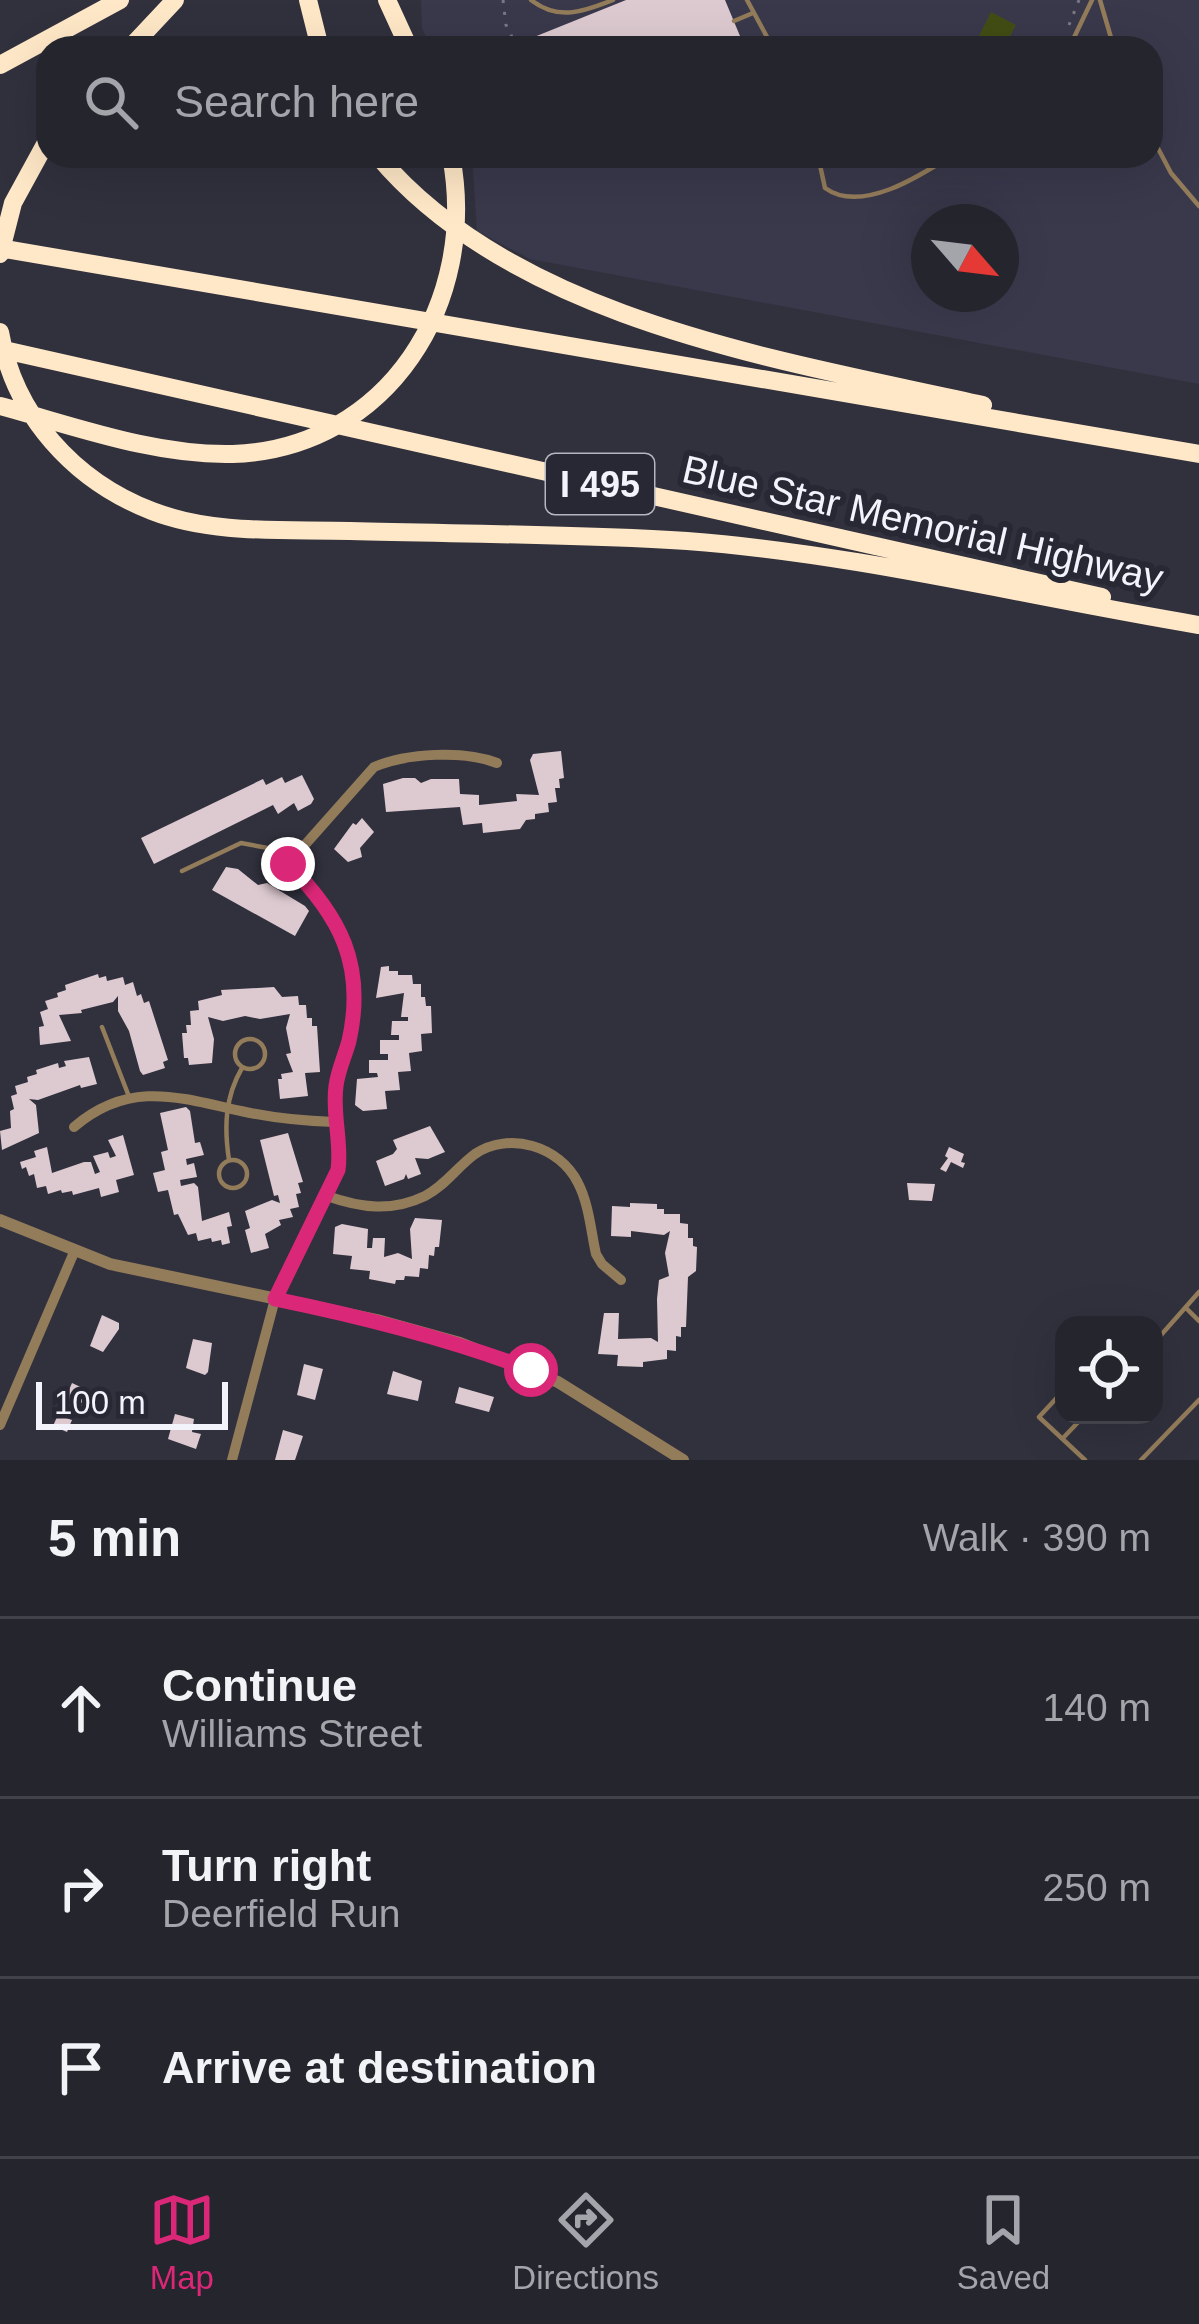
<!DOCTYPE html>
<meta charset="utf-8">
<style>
:root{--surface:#25252e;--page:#2d2d36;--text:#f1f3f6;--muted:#a3a5aa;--line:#42424a;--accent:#db2777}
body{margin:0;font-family:Helvetica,sans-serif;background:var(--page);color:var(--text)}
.controls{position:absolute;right:36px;bottom:36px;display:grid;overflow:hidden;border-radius:24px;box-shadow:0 12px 48px #0002}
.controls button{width:108px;height:108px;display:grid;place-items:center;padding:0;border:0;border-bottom:3px solid var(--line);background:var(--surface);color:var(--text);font:60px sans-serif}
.compass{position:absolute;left:911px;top:204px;width:108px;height:108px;border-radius:50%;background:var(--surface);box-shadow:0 12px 48px #0002;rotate:118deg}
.scale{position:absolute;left:36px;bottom:30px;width:192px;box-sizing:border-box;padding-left:12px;border:6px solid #f3f3fc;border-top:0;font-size:33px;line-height:42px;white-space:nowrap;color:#f3f3fc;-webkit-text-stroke:9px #282734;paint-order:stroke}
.stop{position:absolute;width:36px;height:36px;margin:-27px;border:9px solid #db2777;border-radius:50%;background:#fff}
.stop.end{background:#db2777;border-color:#fff;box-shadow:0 3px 12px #0008}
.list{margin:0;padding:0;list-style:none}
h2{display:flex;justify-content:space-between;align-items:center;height:156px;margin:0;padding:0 48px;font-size:51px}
h2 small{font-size:39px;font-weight:400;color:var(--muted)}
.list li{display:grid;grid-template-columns:78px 1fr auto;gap:36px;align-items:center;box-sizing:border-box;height:180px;padding:0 48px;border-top:3px solid var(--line)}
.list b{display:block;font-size:45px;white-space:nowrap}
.list p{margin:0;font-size:39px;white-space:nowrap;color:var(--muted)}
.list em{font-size:39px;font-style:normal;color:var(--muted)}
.icon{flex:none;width:66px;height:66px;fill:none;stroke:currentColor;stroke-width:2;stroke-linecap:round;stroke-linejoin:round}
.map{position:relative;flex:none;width:1199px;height:1460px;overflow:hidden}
.search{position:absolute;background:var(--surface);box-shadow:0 12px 48px #0002;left:36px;right:36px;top:36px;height:132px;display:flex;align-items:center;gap:30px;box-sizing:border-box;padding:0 42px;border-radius:36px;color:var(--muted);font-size:45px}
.sheet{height:696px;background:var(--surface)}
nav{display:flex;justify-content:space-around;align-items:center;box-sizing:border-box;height:168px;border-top:3px solid var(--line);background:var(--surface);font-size:33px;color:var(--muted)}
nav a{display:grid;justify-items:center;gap:6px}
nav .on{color:var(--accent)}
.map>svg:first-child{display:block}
</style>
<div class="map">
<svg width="1199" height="1460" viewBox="0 0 1199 1460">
<rect width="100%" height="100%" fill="#31313e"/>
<path fill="#3a394c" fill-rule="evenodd" d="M421,0H1199V384L530,259L477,231L472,156H1151V48H431L422,28ZM929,222H1001V294H929Z"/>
<path fill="#424d14" d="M991,12L1016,25L1004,48H973Z"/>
<path fill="#ddcad1" d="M626,0H725L745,48H507Z
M561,751L564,778L559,779L560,788H555L557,802L548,803L549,812L535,814V819L526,820L520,829L483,833L482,823L463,825L460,807L386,812L383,784L403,778H415L421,783L431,779H459L460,794L479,795V805L517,801L516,794L539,795L530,760L533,754Z
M302,775L314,799L311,804L298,811L294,803L278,814L273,805L154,864L141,838L263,779L266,785L282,777L285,783Z
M362,818L374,832L360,848L362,857L348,862L334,849L353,823L356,825Z
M226,867L238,869L258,885L267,883L305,906L309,911L295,936L212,890Z
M389,966V971H398V975H412L413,984H421V997H425L426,1006H431L432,1033L421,1034L422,1051L409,1053L411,1071L398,1072L400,1090L385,1091L387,1109L363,1111L355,1105L357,1079L378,1077L377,1073H369V1060H388V1054H380V1040H399V1035H391L392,1021H408V1017H401L404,993L376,998L381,967Z
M98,974L99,978L106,976L107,981L123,977L125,985L133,982L137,996L141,994L144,1003L149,1001L168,1060L163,1062L165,1068L143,1075L140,1071L129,1031L118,1011V996L113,1002L81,1010L82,1013L59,1015L71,1041L40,1045L39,1027L44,1026L40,1012L48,1009L45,1001L58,997L57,993L66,990L65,985Z
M274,987L282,997L298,996L299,1005H306L307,1018H312V1026H317L320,1072L305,1073L308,1096L280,1099L278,1079H282L281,1074L293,1072L286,1054L291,1053L286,1028L290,1014L260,1019L245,1016L223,1021L208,1017L214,1039L212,1063L189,1065L188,1058H184L182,1033H187L186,1025H191L190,1011L199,1010L198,1001L222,995L221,990Z
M89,1057L97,1084L81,1088L80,1085L38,1100L29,1099L36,1105L39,1133L2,1150L0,1131L11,1128L10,1111L14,1109L11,1096L17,1094L15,1086L28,1082L27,1077L37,1074L36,1070L58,1063L59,1068L66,1066L64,1061Z
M186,1107L190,1111L195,1143L200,1142L204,1155L186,1159L187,1165L194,1163L197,1177L180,1180L181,1186L194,1183L198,1187L202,1221L229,1212L232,1226L227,1227L230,1243L222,1245L221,1240L212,1242L211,1238L198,1241L196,1233L188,1235L178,1214L174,1215L168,1190L158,1192L153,1173L165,1170L161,1152L168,1150L160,1113Z
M430,1126L445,1152L428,1159L415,1158L421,1174L408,1179L406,1174L404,1179L385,1186L376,1161L393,1154L397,1149L393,1140Z
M288,1133L303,1182L298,1183L301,1193L296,1194L299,1207L290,1209L293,1217L279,1220L281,1225L265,1234L269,1248L251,1253L245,1230L250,1228L245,1211L272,1200L280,1203L278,1195L274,1196L260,1140Z
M123,1135L134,1175L116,1180L119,1192L101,1197L99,1188L73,1195L72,1191L62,1193L61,1190L48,1194L46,1186L37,1188L34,1174L29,1176L26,1167L22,1169L20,1162L36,1157L34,1151L47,1147L52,1173L84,1162H91L95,1174L100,1172L93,1156L108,1152L110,1158L116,1156L108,1140Z
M949,1147L964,1154L961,1162L965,1163L963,1168L951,1162L946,1172L940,1169L948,1158L945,1156Z
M907,1183L935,1184L932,1201L909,1200Z
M630,1203L657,1204V1209H664V1214H680V1223L688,1224V1238H693V1246L697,1247L696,1271L688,1277L686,1327H681V1337L676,1336V1351L667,1350V1359L643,1362V1367L617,1366L618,1355L598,1354L604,1313H619L618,1339L651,1338L658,1342L657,1299L659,1280L669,1276L665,1253L670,1231L664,1235L631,1231V1237L611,1236L612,1206L630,1207Z
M415,1218L442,1220L439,1247H435L434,1256L429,1255L428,1269L420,1268L419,1277L405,1276L404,1280H396L395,1284L369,1279L370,1271L350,1269L352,1256L333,1254L335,1227L342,1224L368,1229L367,1248H372L373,1238H385L384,1257L398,1253L412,1259L410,1229Z
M102,1315L119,1323V1329L103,1352L90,1346Z
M193,1339L212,1343L208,1372L205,1375L186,1368Z
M304,1364L323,1369L315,1400L297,1395Z
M393,1371L422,1381L418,1401L387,1394Z
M72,1383L89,1391L80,1405L85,1407L84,1413L69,1411L66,1418L72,1420L67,1432L53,1426Z
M459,1387L494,1397L489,1412L455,1403Z
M175,1414L194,1419L192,1432L201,1434L196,1449L168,1439Z
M283,1430L303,1436L295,1460H275Z"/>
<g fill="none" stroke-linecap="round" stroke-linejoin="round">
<path stroke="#797985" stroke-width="3" stroke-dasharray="3 9" stroke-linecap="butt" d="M503,0L506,25L515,43
M1069,25L1079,0"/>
<path stroke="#937c5a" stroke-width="4.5" d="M531,0C558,21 583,12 613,0
M747,0L773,48
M1100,0L1114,48
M734,21L753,13
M1069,48L1092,0
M1151,135L1171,173L1199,206
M818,156L825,188C861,214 920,176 951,156
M182,871L241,843L273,849
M102,1027L128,1094
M235 1054a15 15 0 1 1 30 0a15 15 0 1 1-30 0Z
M219 1174a14 14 0 1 1 28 0a14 14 0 1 1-28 0Z
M229,1160C224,1127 225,1097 242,1068
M1186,1308L1199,1321
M1154,1343L1199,1292
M1064,1390L1039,1417L1085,1460
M1064,1437L1085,1415
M1141,1460L1199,1400"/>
<path stroke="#937c5a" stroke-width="10" d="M288,864L374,767C407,753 464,750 497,763
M74,1127C129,1080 178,1097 241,1111C272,1118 302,1121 334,1122
M327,1196C361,1208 392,1212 425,1196C445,1186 457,1167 475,1154C509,1131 560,1146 578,1183C589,1204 591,1232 596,1254L602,1264L621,1280
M0,1425L75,1250
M232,1460L275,1299L338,1170C342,1142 332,1116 336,1088C338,1069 346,1052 349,1034C364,945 332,908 273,849"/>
<path stroke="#937c5a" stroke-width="12" d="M0,1220L110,1264L377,1320L460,1343L558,1382L683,1460"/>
<path stroke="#ffe8c7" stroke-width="18" d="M308,0L320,48
M387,0L409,48
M130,48L175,0
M0,65L120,0
M378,156C515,320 785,361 983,405
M0,248L1199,454
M0,254L13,203L48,139
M0,332C14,415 74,481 152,511C214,535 285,529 350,531C463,534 575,534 687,541C859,554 1029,597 1199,625
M0,349L1102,597
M0,406C74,426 155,456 233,454C389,448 479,301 451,156"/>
</g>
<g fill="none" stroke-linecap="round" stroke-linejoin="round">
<path stroke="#db2777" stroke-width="15" d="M288,864C340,916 366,965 349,1041C345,1056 338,1070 336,1086C332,1115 342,1142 338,1170L275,1299C363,1317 447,1338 531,1370"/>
</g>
<g text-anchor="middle" stroke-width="12" stroke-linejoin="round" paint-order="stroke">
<rect fill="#282734" stroke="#b6b6c0" stroke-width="3" x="546" y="454" width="108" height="60" rx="9"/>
<g font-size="36" font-weight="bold" fill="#f3f3fc">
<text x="600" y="497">I 495</text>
</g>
<g font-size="39" fill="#f3f3fc" stroke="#282734">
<text transform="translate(923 523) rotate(13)" y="14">Blue Star Memorial Highway</text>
</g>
</g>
</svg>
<div class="controls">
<button><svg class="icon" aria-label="locate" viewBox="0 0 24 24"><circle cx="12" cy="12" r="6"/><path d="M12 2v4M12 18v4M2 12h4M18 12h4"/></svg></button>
</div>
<svg class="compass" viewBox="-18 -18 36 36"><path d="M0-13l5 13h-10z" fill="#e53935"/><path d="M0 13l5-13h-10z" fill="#a3a5aa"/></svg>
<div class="scale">100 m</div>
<div class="stop" style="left:531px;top:1370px"></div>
<div class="stop end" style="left:288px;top:864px"></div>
<div class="search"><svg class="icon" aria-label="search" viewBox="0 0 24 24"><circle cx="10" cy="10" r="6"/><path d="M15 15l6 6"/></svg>Search here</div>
</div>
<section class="sheet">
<h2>5 min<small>Walk · 390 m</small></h2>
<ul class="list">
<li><svg class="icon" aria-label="ahead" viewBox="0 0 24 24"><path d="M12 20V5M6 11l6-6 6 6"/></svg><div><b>Continue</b><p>Williams Street</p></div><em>140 m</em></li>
<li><svg class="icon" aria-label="right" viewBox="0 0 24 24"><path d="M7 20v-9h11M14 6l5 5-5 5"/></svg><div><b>Turn right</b><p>Deerfield Run</p></div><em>250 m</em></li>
<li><svg class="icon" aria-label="arrive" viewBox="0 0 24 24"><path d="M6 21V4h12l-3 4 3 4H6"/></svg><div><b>Arrive at destination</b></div></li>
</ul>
</section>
<nav>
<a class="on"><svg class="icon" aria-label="map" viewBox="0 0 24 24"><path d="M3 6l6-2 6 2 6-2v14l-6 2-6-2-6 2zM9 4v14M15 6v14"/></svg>Map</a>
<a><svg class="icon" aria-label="directions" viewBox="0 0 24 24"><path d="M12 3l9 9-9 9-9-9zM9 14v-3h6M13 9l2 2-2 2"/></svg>Directions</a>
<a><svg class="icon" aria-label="saved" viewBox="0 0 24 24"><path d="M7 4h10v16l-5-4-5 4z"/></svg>Saved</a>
</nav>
